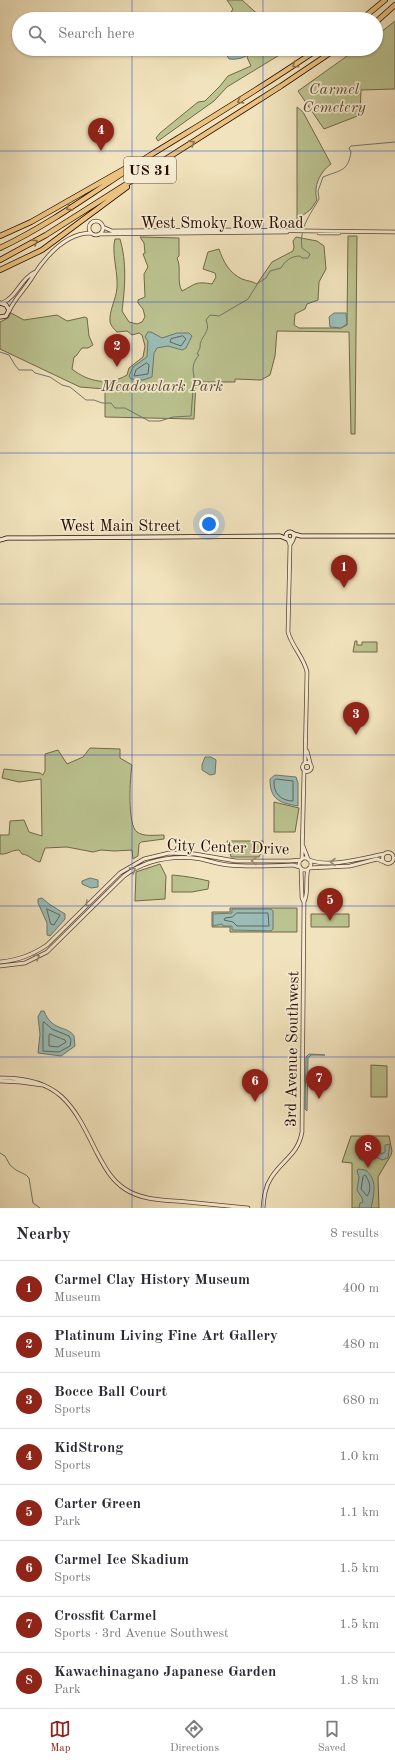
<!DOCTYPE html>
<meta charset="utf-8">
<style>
:root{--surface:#fff;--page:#f2f2f3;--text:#2b2b33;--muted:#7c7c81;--line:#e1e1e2;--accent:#8f2418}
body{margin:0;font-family:"Old Standard TT",serif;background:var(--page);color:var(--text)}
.you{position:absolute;left:209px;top:524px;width:14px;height:14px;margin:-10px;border:3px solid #fff;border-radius:50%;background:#1a73e8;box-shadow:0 0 0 6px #1a73e833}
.badge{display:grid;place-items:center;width:26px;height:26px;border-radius:50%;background:var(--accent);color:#fff;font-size:13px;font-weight:700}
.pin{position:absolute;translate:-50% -33px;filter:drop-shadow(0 1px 2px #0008)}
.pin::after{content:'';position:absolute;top:21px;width:14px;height:12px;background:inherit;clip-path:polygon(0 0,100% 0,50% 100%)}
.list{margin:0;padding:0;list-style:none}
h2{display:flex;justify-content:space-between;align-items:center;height:52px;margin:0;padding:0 16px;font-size:17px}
h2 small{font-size:13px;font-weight:400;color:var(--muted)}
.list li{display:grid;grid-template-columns:26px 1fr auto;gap:12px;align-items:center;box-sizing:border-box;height:56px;padding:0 16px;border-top:1px solid var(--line)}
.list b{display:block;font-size:15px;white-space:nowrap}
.list p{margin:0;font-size:13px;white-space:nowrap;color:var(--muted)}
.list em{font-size:13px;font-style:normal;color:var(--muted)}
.icon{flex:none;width:22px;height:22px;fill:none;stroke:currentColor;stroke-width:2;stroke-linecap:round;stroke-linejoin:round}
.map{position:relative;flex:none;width:395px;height:1208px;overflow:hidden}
.search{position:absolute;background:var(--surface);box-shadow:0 1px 3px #0004;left:12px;right:12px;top:12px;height:44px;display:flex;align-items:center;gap:10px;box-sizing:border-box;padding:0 14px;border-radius:22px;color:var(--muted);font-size:15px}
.sheet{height:500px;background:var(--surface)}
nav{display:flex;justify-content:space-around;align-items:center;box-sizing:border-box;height:56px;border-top:1px solid var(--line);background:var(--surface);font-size:11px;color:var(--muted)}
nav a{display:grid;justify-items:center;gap:2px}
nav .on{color:var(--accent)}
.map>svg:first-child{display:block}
</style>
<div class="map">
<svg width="395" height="1208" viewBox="0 0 395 1208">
<rect width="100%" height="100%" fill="#f1e3bd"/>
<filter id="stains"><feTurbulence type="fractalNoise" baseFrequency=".005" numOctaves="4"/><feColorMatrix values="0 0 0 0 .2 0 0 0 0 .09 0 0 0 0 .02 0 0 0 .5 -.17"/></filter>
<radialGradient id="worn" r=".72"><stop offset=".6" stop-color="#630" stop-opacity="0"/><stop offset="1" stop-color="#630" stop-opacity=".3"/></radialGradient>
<path fill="#bbc390" stroke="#726749" d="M227,0H242L263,19H231L230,14L233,9Z
M395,21V89L361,90L360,115L324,129L298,91L357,49H376V36Z
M255,49H284L286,51L227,87L214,101L158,141L156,138L160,133L198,102L205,101L220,86L228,76L251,66L247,57Z
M297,107L303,112L331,164C320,172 313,186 317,200L311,209L297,220Z
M348,236H357L355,434H351L349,332L277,331L275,356L270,375L261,380L235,379V382H196L194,419L105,417V389L80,387L0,349V322L8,318L11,313L24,320L57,315L67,321L85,317L87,318L89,336L93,345L88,348H82L76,356L74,357L72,369C88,382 109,386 127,375L129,368L143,357L145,346L142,335L139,333L132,335L127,331L117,332C114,329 111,326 110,322C109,310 116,300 117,288C118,273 113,259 114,244L115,239H120C127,262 125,288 122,311L129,322L137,324L142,322L145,317L143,309L138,303V300L145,297L144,274L148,267L143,254L145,253L144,243L140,237L179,238V256L177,258C182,268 176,281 182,291C196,284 195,281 212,284L216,277L215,273L203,269L208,252L219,249C223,261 229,273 242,279C247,281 252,281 257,284L272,262L293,251L294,247L293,241L296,237L317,241L324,246L326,269L319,282L318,300L307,304L305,309L295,314L294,325L299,328H341L347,325Z
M355,641H357V645H362V642H377V652H353Z
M90,748L120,749V758L132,765C130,777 127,825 137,832C144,837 155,835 164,835V839L141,842L139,844L138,856L133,859L132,850L114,851L101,850L93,852L67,847L45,848L40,862C33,861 30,855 22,854L19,850C11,850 7,855 0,854V835H9L10,821L24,820L29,832L42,836L41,779L19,782L2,778L4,769L40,773L43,775L45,771V754L58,750L67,764L83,757Z
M274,802L299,808L295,832H274Z
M227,841H263V848L259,857H231Z
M160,864L166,876L165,899L135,901L136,872Z
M172,875C185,876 196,878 209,881L208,889L192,892H172Z
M230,908H297V932H230V927H212V912H230Z
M311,914H349V927H311Z
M371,1065L387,1066V1097H371Z
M351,1136H389L392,1151L391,1155L378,1177L379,1208H352V1163L342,1162Z"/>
<path fill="#9bbdb6" stroke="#6e766e" d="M223,49H255C247,57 240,60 229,59Z
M334,313H346L347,324L341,328L330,327L329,317Z
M148,332H151L162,338L177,333H189L192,336L186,348L182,350L168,346L157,348L154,353L152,377L143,380L131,379L129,376L133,367L147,357L148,341L145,337Z
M205,757H211L216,760L215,774L210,775L202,770V765Z
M275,775L296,777L298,783V806C280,803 270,800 270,779Z
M90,878L98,880V887L91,888L82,884V881Z
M42,898L49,904L65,914V919L50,936L47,935V923L38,903V899Z
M232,909H271L273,911V929L271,931L232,930V926H223L222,924L213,926V914L232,913Z
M41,1011H44C52,1032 67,1025 74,1036L75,1046L61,1056L38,1053L40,1034L38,1017Z
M309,1054L325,1055H311L308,1058L307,1111L305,1109L306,1057Z
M371,1143L378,1146L381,1154L385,1152V1145L390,1144L388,1158L382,1160L376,1157L369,1160H361L359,1158L364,1147L368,1148L370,1151Z
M358,1169L365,1170C378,1178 374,1195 371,1208H359L360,1203L363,1202L362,1198L357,1190L359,1177L357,1171Z"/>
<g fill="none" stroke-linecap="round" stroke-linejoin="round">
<path stroke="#62645c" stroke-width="1" d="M183,336L186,339L181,346L170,342L171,339Z
M147,363L149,365L148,374L134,376L136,370Z
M276,779L293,781V801C281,801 273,793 274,781Z
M47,909L60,915L54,925L51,924Z
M237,913H268L269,926H237L233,922L224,920L225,918L232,917Z
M44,1022L52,1029L69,1036L71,1040L70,1046L59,1052L43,1051V1024Z
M50,1034L65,1040L66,1042L58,1047L49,1046V1036Z
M365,1175C370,1181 372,1190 367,1196L361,1189L363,1177Z"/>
<path stroke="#6e766e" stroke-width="1" d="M0,352L9,355L15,365L19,370H32L35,373L50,377L62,385L70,387L86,400H94L102,403H111L115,408H125L149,421H160L173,417L191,416L194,376C192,368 193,362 199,355L197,354L200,348C199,336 212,333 206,320L210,315L219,316L248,299L258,283L266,278L270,271L281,268C285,261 291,256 300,256L302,258H308L310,254L302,248C299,228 310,215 319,199L318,191L323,177C340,170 348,172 351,152L349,148L351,146L395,142
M0,1153L5,1156L10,1165L16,1170L26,1175L29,1178L33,1203L40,1208"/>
<g stroke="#5c4131" stroke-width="4.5">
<path id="tertiary" d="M89 228a7 7 0 1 1 14 0a7 7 0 1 1-14 0Z
M103,227L112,231L228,230L395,232
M319,233H339
M99,234L287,232
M2,303C17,297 20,279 35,272
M9,311C15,298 26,288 33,276C46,256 65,233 91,233
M288,539L290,545L288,632C292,647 304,657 307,672L305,763
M290,545L293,540
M307,751L310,763
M302.5 767a4.5 4.5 0 1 1 9 0a4.5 4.5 0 1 1-9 0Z
M303,846L308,859
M382.5 858a5.5 5.5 0 1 1 11 0a5.5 5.5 0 1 1-11 0Z
M299 864a6 6 0 1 1 12 0a6 6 0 1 1-12 0Z
M302,859L304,772
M309,860C330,868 363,858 384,854
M301,868L302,898L304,902
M309,868L350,866L377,859L384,862
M0,962C19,960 32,955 47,945L120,873L144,859L169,853L195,854L236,861H289L301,860
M0,966L25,963L47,952L124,876C147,859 173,855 201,859C210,861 219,864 228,865C249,867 272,866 293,865L300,867
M0,1078C59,1077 73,1104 96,1151C104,1166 111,1180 125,1189C143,1201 167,1200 187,1202C208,1204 228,1206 248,1208
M0,1081L20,1082L42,1085
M263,1208C264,1197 265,1187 271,1178C282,1160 298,1155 302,1132L304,902C309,892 305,879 308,869"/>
</g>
<g stroke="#2a0b02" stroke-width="5">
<path id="secondary" d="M0,303L6,305L9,310L6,316L0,317
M286 536a4 4 0 1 1 8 0a4 4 0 1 1-8 0Z
M294,534L301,536H395
M0,540L7,538H33L280,536L287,539"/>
</g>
<g stroke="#2a0b02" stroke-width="6">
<path id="motorway" d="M362,19L385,0
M376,22L395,5
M0,236L31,222L133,164
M0,248C53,223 100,187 149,156C206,121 263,87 318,49
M0,260L46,235L281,86L336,49
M0,270L42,250L127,187"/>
</g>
<use href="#tertiary" stroke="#f6edd4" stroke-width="3"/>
<use href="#secondary" stroke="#f6edd4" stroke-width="3.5"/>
<use href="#motorway" stroke="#e8c27e" stroke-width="4.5"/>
</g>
<defs><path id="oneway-chevron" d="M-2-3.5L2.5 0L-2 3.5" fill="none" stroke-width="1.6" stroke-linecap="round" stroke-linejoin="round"/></defs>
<g stroke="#927046">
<use href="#oneway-chevron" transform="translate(295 65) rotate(145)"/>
<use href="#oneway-chevron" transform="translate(240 101) rotate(148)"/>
<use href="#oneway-chevron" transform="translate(192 143) rotate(-32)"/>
<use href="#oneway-chevron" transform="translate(69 208) rotate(147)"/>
<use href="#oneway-chevron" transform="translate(35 242) rotate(-30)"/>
</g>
<g stroke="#9a8776">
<use href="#oneway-chevron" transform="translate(254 861) rotate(-179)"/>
<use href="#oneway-chevron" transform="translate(333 862) rotate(180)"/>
<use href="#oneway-chevron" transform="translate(133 870) rotate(-33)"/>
<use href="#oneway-chevron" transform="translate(88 904) rotate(135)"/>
<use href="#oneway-chevron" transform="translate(37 957) rotate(-29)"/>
</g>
<path fill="none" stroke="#1d4ed8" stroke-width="1" stroke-opacity="0.55" d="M132,0V19M263,0V19M132,49V1208M263,49V1208M0,151H395M0,302H395M0,453H395M0,604H395M0,755H395M0,906H395M0,1057H395"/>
<g text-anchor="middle" stroke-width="3.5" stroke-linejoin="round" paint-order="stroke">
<rect fill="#f6edd4" stroke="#674f41" stroke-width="1" x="124" y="157" width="52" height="26" rx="3"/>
<g font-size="15" font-weight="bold" fill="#2a0b02">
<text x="150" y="175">US 31</text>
</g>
<g font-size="16" font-style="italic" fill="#5d4b34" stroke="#f6edd4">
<text x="334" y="94">Carmel<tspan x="334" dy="18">Cemetery</tspan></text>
<text x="162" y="391">Meadowlark Park</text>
</g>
<g font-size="16" fill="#2a0b02" stroke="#f6edd4">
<text x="222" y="228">West Smoky Row Road</text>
<text x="120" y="531">West Main Street</text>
<text transform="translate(228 846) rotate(2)" y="6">City Center Drive</text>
<text transform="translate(291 1049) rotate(-89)" y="6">3rd Avenue Southwest</text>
</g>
</g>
<rect width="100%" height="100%" filter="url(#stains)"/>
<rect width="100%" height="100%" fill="url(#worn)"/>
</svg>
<div class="you"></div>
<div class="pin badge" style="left:344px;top:588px">1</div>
<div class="pin badge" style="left:117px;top:367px">2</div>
<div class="pin badge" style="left:356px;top:735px">3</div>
<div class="pin badge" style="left:101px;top:151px">4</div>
<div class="pin badge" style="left:330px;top:921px">5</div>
<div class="pin badge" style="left:255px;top:1102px">6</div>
<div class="pin badge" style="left:319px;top:1099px">7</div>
<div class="pin badge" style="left:368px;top:1168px">8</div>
<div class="search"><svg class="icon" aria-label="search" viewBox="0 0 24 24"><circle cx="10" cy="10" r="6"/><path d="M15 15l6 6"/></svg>Search here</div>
</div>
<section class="sheet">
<h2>Nearby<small>8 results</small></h2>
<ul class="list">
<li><span class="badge">1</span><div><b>Carmel Clay History Museum</b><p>Museum</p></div><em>400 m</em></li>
<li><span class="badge">2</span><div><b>Platinum Living Fine Art Gallery</b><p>Museum</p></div><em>480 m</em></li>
<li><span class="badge">3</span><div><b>Bocce Ball Court</b><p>Sports</p></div><em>680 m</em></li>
<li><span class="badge">4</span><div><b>KidStrong</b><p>Sports</p></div><em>1.0 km</em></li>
<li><span class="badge">5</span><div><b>Carter Green</b><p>Park</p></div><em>1.1 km</em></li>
<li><span class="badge">6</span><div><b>Carmel Ice Skadium</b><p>Sports</p></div><em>1.5 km</em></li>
<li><span class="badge">7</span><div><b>Crossfit Carmel</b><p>Sports · 3rd Avenue Southwest</p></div><em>1.5 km</em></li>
<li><span class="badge">8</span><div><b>Kawachinagano Japanese Garden</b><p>Park</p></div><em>1.8 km</em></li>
</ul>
</section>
<nav>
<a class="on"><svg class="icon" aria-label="map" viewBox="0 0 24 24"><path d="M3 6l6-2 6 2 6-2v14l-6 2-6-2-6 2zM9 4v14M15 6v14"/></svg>Map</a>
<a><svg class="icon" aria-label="directions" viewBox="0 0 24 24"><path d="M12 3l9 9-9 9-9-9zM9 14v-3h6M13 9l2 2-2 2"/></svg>Directions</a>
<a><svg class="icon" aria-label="saved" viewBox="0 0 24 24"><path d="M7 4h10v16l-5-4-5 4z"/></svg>Saved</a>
</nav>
